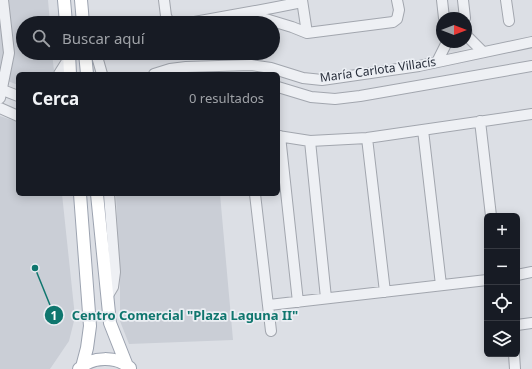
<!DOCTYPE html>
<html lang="es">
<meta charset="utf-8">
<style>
:root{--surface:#171b24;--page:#242831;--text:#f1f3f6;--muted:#9ea1a6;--line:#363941}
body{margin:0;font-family:"Noto Sans",sans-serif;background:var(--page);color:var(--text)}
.controls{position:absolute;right:12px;bottom:12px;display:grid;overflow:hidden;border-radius:6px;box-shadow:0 2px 10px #0003}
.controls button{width:36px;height:36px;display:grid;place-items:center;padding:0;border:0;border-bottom:1px solid var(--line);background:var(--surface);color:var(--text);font:20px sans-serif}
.compass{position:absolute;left:436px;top:12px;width:36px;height:36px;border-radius:50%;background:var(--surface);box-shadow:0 2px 10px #0003;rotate:90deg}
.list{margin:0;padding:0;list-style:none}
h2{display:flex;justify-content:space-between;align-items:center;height:52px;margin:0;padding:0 16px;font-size:17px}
h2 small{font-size:13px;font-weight:400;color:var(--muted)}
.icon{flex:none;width:22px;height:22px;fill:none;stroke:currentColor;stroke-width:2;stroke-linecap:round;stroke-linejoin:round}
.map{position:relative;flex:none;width:532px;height:369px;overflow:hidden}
.search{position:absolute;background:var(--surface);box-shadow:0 2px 10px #0003;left:16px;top:16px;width:264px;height:44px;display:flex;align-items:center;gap:10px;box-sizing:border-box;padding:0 14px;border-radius:22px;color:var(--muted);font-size:15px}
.panel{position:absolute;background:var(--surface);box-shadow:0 2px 10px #0003;left:16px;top:72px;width:264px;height:124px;border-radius:6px}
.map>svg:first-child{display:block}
</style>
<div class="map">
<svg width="532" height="369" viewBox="0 0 532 369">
<rect width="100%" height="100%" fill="#dcdfe5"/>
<path fill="#caced6" d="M0,0H48L50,23H23V53H52L54,71L51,74H18V85L0,78Z
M0,116L18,122V194H62L75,317L69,341L50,369H0Z
M116,194H220L233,340L129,344L120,321V285Z"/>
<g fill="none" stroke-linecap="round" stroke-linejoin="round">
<g stroke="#a2a6ae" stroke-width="12">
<path id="minor" d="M164,0L166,16L169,22L172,23
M302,0L307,33
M442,0L444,18
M463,0L465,18
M506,0L509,21
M246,13L292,27L307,33L393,22L397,19L399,10L397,0
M189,23L272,8L302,2
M466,29L467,36L483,52
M96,53L102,74
M437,62L447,42
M59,74L69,58
M154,74L170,69L186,67L251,65L271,68L303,78L322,80L419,66L532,42
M278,87L311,97L335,99L360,96L532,66
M0,89L18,96
M0,98L9,53L3,0
M0,108L18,116
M480,121L491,216
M423,130L441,285
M278,136L310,141L367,138L532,114
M280,136L298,302
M367,138L385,292
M310,141L326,298
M255,194L271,331
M517,275L532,272
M107,297L113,287L115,272L109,194
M269,305L487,280
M517,325L532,323
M514,354L515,369"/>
</g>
<g stroke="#9ca3b0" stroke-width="14">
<path id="major" d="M64,0L66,23
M81,0L83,23
M69,53L70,74
M85,53L87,74
M80,194L90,326L87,348L82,367
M97,194L110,323L127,366
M79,369C92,356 117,356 130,368"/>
</g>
<use href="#minor" stroke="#eef0f4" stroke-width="10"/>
<use href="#major" stroke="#fff" stroke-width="12"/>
</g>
<g text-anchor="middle" stroke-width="3.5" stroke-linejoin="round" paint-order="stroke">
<g font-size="12" fill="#272d3a" stroke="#ebeef3">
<text transform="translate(378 70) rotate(-8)" y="4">María Carlota Villacís</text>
</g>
</g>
<path fill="none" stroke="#0f766e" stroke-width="1.5" d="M35 268L54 315"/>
<g fill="#0f766e" stroke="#ebeef3" stroke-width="1.5">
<circle cx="35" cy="268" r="4"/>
<circle cx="54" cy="315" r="10"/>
</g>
<g font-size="12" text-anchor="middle" font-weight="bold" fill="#fff">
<text x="54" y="320">1</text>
</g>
<g font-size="13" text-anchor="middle" font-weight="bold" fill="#0f766e" stroke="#ebeef3" stroke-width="3.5" stroke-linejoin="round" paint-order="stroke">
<text x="185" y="320">Centro Comercial "Plaza Laguna II"</text>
</g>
</svg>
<div class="controls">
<button>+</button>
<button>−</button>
<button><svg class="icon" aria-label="locate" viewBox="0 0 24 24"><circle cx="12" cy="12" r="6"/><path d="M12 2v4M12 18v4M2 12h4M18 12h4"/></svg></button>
<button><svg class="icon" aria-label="layers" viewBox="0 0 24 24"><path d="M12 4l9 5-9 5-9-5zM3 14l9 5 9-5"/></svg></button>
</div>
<svg class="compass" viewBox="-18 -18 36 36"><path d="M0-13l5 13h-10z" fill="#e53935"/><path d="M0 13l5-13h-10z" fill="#9ea1a6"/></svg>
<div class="search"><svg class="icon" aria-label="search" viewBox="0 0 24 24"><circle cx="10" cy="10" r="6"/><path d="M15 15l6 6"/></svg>Buscar aquí</div>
<section class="panel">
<h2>Cerca<small>0 resultados</small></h2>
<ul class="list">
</ul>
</section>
</div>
